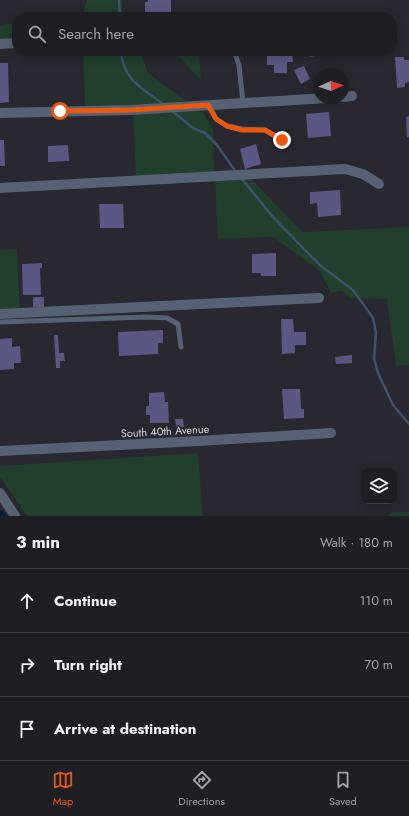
<!DOCTYPE html>
<meta charset="utf-8">
<style>
:root{--surface:#1e1e25;--page:#26272d;--text:#f1f3f6;--muted:#a1a2a7;--line:#3c3c42;--accent:#ea580c}
body{margin:0;font-family:Jost,sans-serif;background:var(--page);color:var(--text)}
.controls{position:absolute;right:12px;bottom:12px;display:grid;overflow:hidden;border-radius:8px;box-shadow:0 2px 10px #0003}
.controls button{width:36px;height:36px;display:grid;place-items:center;padding:0;border:0;border-bottom:1px solid var(--line);background:var(--surface);color:var(--text);font:20px sans-serif}
.compass{position:absolute;left:313px;top:68px;width:36px;height:36px;border-radius:50%;background:var(--surface);box-shadow:0 2px 10px #0003;rotate:87deg}
.stop{position:absolute;width:12px;height:12px;margin:-9px;border:3px solid #ea580c;border-radius:50%;background:#fff}
.stop.end{background:#ea580c;border-color:#fff;box-shadow:0 1px 4px #0008}
.list{margin:0;padding:0;list-style:none}
h2{display:flex;justify-content:space-between;align-items:center;height:52px;margin:0;padding:0 16px;font-size:17px}
h2 small{font-size:13px;font-weight:400;color:var(--muted)}
.list li{display:grid;grid-template-columns:26px 1fr auto;gap:12px;align-items:center;box-sizing:border-box;height:64px;padding:0 16px;border-top:1px solid var(--line)}
.list b{display:block;font-size:15px;white-space:nowrap}
.list em{font-size:13px;font-style:normal;color:var(--muted)}
.icon{flex:none;width:22px;height:22px;fill:none;stroke:currentColor;stroke-width:2;stroke-linecap:round;stroke-linejoin:round}
.map{position:relative;flex:none;width:409px;height:516px;overflow:hidden}
.search{position:absolute;background:var(--surface);box-shadow:0 2px 10px #0003;left:12px;right:12px;top:12px;height:44px;display:flex;align-items:center;gap:10px;box-sizing:border-box;padding:0 14px;border-radius:16px;color:var(--muted);font-size:15px}
.sheet{height:244px;background:var(--surface)}
nav{display:flex;justify-content:space-around;align-items:center;box-sizing:border-box;height:56px;border-top:1px solid var(--line);background:var(--surface);font-size:11px;color:var(--muted)}
nav a{display:grid;justify-items:center;gap:2px}
nav .on{color:var(--accent)}
.map>svg:first-child{display:block}
</style>
<div class="map">
<svg width="409" height="516" viewBox="0 0 409 516">
<rect width="100%" height="100%" fill="#282831"/>
<path fill="#223e2c" d="M87,0H122L123,17H38L83,14Z
M17,23V40H0V25Z
M83,51H140L148,73L186,101L133,107H85Z
M170,51H199L201,81L181,58Z
M192,111L203,112L213,129L214,173L136,178L133,114Z
M249,177L303,232L409,227V365L396,366L387,299L351,298L342,291L331,293L319,270L273,237L218,239L215,179Z
M17,249L20,311H0V250Z
M198,453L203,516H27L0,477V466Z
M409,512V516H389V513Z"/>
<g fill="none" stroke-linecap="round" stroke-linejoin="round">
<path stroke="#405269" stroke-width="2.5" d="M119,0L120,17
M121,51C123,80 142,88 163,104
M172,111L193,128L205,133L217,145L236,172
M241,178L273,217L306,251L321,266L353,290L373,318L376,333L374,358L378,373L393,405L409,424"/>
<path stroke="#011a38" stroke-width="9" d="M0,515L1,516"/>
</g>
<path fill="#5a5882" d="M148,0H171V12L145,13V2H148Z
M292,51L293,62H287V73H274V65H267V52Z
M308,51H327L328,53L310,57Z
M395,57H404V60H409V82L405,83V87L397,88Z
M0,63H8L9,102L0,103Z
M304,66L310,79L301,84L294,70Z
M329,112L331,136L308,138L306,114Z
M409,116V137H407L406,117Z
M0,140H4L5,166H0Z
M256,144L261,164L245,169L240,149Z
M68,145L69,161L48,162V146Z
M340,190L341,215L318,217L317,203L310,204V192Z
M99,204H123L124,228H100Z
M276,253V276H261V273H252V254Z
M42,263V268H40L41,295H23L22,264Z
M33,297H44V307H33Z
M281,319H293L294,332H306V345H295V353L282,354Z
M163,330V343H158V354L119,356L118,332Z
M54,335H58L59,353H64L65,361H60V368H56Z
M12,338V347L20,346L21,363H14V369L0,370V339Z
M352,355V363L336,364L335,357Z
M282,389H300L301,409H304V418L284,419Z
M164,392L165,402H168L169,423H150V415H146V406H149V393Z
M175,419H183L184,427H176Z"/>
<g fill="none" stroke-linecap="round" stroke-linejoin="round">
<path stroke="#566273" stroke-width="5" d="M234,51L239,65L243,103
M209,105L216,119L227,126L242,129L265,130L282,140
M0,322L147,317L167,318L178,324L181,347"/>
<path stroke="#566273" stroke-width="10" d="M0,44L17,43
M343,97L352,96
M0,113L131,110L327,98
M0,188L345,169L363,174L379,184
M0,314L319,298
M0,451L199,441L331,433
M0,493L15,516"/>
</g>
<g fill="none" stroke-linecap="round" stroke-linejoin="round">
<path stroke="#ea580c" stroke-width="5" d="M60,111L131,110L208,105L216,119L227,126L242,130H265L282,140"/>
</g>
<g text-anchor="middle" stroke-width="3" stroke-linejoin="round" paint-order="stroke">
<g font-size="11" fill="#d4d4da" stroke="#282831">
<text transform="translate(165 431) rotate(-3)" y="4">South 40th Avenue</text>
</g>
</g>
</svg>
<div class="controls">
<button><svg class="icon" aria-label="layers" viewBox="0 0 24 24"><path d="M12 4l9 5-9 5-9-5zM3 14l9 5 9-5"/></svg></button>
</div>
<svg class="compass" viewBox="-18 -18 36 36"><path d="M0-13l5 13h-10z" fill="#e53935"/><path d="M0 13l5-13h-10z" fill="#a1a2a7"/></svg>
<div class="stop" style="left:60px;top:111px"></div>
<div class="stop end" style="left:282px;top:140px"></div>
<div class="search"><svg class="icon" aria-label="search" viewBox="0 0 24 24"><circle cx="10" cy="10" r="6"/><path d="M15 15l6 6"/></svg>Search here</div>
</div>
<section class="sheet">
<h2>3 min<small>Walk · 180 m</small></h2>
<ul class="list">
<li><svg class="icon" aria-label="ahead" viewBox="0 0 24 24"><path d="M12 20V5M6 11l6-6 6 6"/></svg><div><b>Continue</b></div><em>110 m</em></li>
<li><svg class="icon" aria-label="right" viewBox="0 0 24 24"><path d="M7 20v-9h11M14 6l5 5-5 5"/></svg><div><b>Turn right</b></div><em>70 m</em></li>
<li><svg class="icon" aria-label="arrive" viewBox="0 0 24 24"><path d="M6 21V4h12l-3 4 3 4H6"/></svg><div><b>Arrive at destination</b></div></li>
</ul>
</section>
<nav>
<a class="on"><svg class="icon" aria-label="map" viewBox="0 0 24 24"><path d="M3 6l6-2 6 2 6-2v14l-6 2-6-2-6 2zM9 4v14M15 6v14"/></svg>Map</a>
<a><svg class="icon" aria-label="directions" viewBox="0 0 24 24"><path d="M12 3l9 9-9 9-9-9zM9 14v-3h6M13 9l2 2-2 2"/></svg>Directions</a>
<a><svg class="icon" aria-label="saved" viewBox="0 0 24 24"><path d="M7 4h10v16l-5-4-5 4z"/></svg>Saved</a>
</nav>
